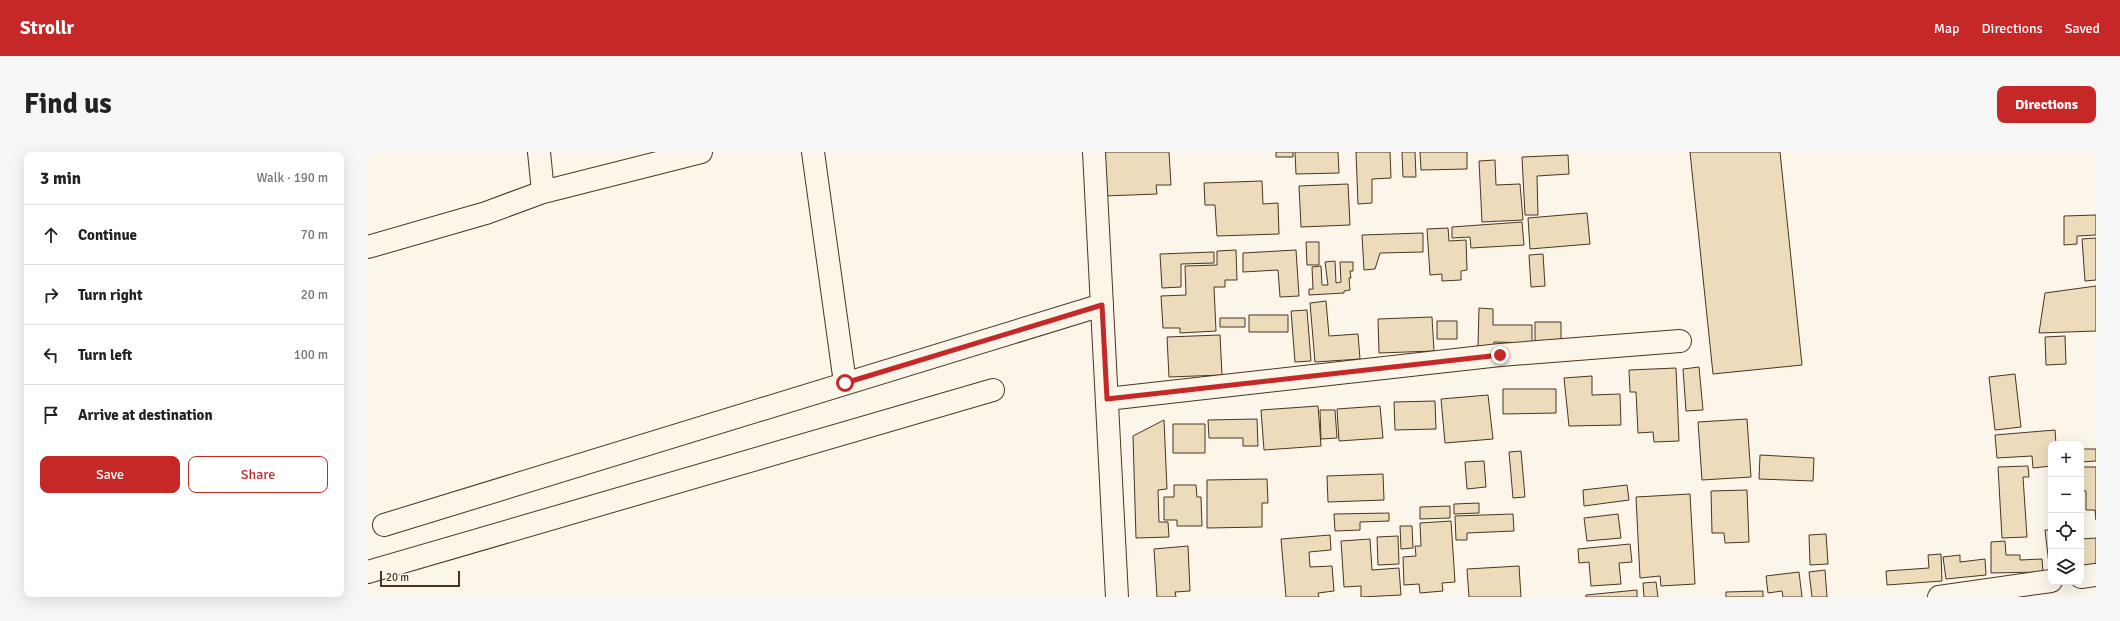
<!DOCTYPE html>
<meta charset="utf-8">
<style>
:root{--surface:#fff;--page:#f6f6f6;--text:#222;--muted:#767676;--line:#e0e0e0;--accent:#c62828}
body{margin:0;font-family:Signika,sans-serif;background:var(--page);color:var(--text)}
.controls{position:absolute;right:12px;bottom:12px;display:grid;overflow:hidden;border-radius:8px;box-shadow:0 4px 16px #0002}
.controls button{width:36px;height:36px;display:grid;place-items:center;padding:0;border:0;border-bottom:1px solid var(--line);background:var(--surface);color:var(--text);font:20px sans-serif}
.scale{position:absolute;left:12px;bottom:10px;width:80px;box-sizing:border-box;padding-left:4px;border:2px solid #4a3520;border-top:0;font-size:11px;line-height:14px;white-space:nowrap;color:#4a3520;-webkit-text-stroke:3px #fbf6e9;paint-order:stroke}
.stop{position:absolute;width:12px;height:12px;margin:-9px;border:3px solid #c62828;border-radius:50%;background:#fff}
.stop.end{background:#c62828;border-color:#fff;box-shadow:0 1px 4px #0008}
.list{margin:0;padding:0;list-style:none}
h2{display:flex;justify-content:space-between;align-items:center;height:52px;margin:0;padding:0 16px;font-size:17px}
h2 small{font-size:13px;font-weight:400;color:var(--muted)}
.list li{display:grid;grid-template-columns:26px 1fr auto;gap:12px;align-items:center;box-sizing:border-box;height:60px;padding:0 16px;border-top:1px solid var(--line)}
.list b{display:block;font-size:15px;white-space:nowrap}
.list em{font-size:13px;font-style:normal;color:var(--muted)}
.actions{display:flex;gap:8px;padding:12px 16px}
.actions a{flex:1;padding:9px 0;border:1px solid var(--accent);border-radius:8px;text-align:center;font-size:14px;color:var(--accent)}
.actions .main{background:var(--accent);color:#fff}
.icon{flex:none;width:22px;height:22px;fill:none;stroke:currentColor;stroke-width:2;stroke-linecap:round;stroke-linejoin:round}
.map{position:relative;flex:none;width:1728px;height:445px;overflow:hidden;border-radius:8px}
header{display:flex;align-items:center;gap:24px;box-sizing:border-box;height:56px;padding:0 20px;background:var(--accent);color:#fff}
header strong{font-size:19px}
nav{display:flex;gap:22px;margin-inline-start:auto;font-size:14px}
.intro{display:flex;align-items:center;justify-content:space-between;box-sizing:border-box;height:96px;padding:0 24px}
h1{margin:0;font-size:28px}
.button{padding:10px 18px;border-radius:8px;background:var(--accent);color:#fff;font-size:14px;font-weight:700}
main{display:flex;gap:24px;padding:0 24px}
aside{flex:1;background:var(--surface);border-radius:8px;box-shadow:0 4px 16px #0002}
.map>svg:first-child{display:block}
</style>
<header>
<strong>Strollr</strong>
<nav><a>Map</a><a>Directions</a><a>Saved</a></nav>
</header>
<div class="intro"><h1>Find us</h1><a class="button">Directions</a></div>
<main>
<aside>
<h2>3 min<small>Walk · 190 m</small></h2>
<ul class="list">
<li><svg class="icon" aria-label="ahead" viewBox="0 0 24 24"><path d="M12 20V5M6 11l6-6 6 6"/></svg><div><b>Continue</b></div><em>70 m</em></li>
<li><svg class="icon" aria-label="right" viewBox="0 0 24 24"><path d="M7 20v-9h11M14 6l5 5-5 5"/></svg><div><b>Turn right</b></div><em>20 m</em></li>
<li><svg class="icon" aria-label="left" viewBox="0 0 24 24"><path d="M17 20v-9H6M10 6l-5 5 5 5"/></svg><div><b>Turn left</b></div><em>100 m</em></li>
<li><svg class="icon" aria-label="arrive" viewBox="0 0 24 24"><path d="M6 21V4h12l-3 4 3 4H6"/></svg><div><b>Arrive at destination</b></div></li>
</ul>
<div class="actions"><a class="main">Save</a><a>Share</a></div>
</aside>
<div class="map">
<svg width="1728" height="445" viewBox="0 0 1728 445">
<rect width="100%" height="100%" fill="#fbf6e9"/>
<path fill="#ecdcbc" stroke="#4a3520" d="M735,0H801L803,33H788L789,42L736,44Z
M908,0H925V5H908Z
M927,0H970L971,21L928,22Z
M988,0H1022L1023,26L1004,27V51L990,52Z
M1034,0H1047L1048,25H1035Z
M1052,0H1099V17L1053,18Z
M1322,0H1412L1434,213L1345,222Z
M1200,3L1201,22L1169,24L1170,63H1157L1154,5Z
M1127,8L1128,33L1152,32L1155,68L1114,70L1111,9Z
M894,29L895,52L910,51L911,82L849,84L847,53H837L836,31Z
M980,32L982,73L933,75L931,34Z
M1219,61L1222,92L1162,97L1160,66Z
M1728,63V83L1709,84V92L1696,93V64Z
M1154,70L1156,93L1103,96L1102,85L1084,86V75Z
M1080,76L1081,89L1098,88L1099,118L1093,119V128L1074,129V122L1062,123L1059,77Z
M1055,81V100L1012,101L1007,117L996,118L994,83Z
M1728,86V128L1717,129L1714,87Z
M938,90H951V113H939Z
M868,98L869,128H857V135H846L848,179L812,181V176H795L793,144L818,143L817,114L849,113V99Z
M928,98L931,144L912,145L910,118L875,120V101Z
M846,100V111L813,112V135L794,136L792,102Z
M1175,102L1177,134L1163,135L1161,103Z
M967,109L968,131L973,130L972,110H985V119H982L983,126H981L982,138L976,139V141L941,143V137H945L944,115L953,114L954,133H960L957,110Z
M1728,134V179L1671,181L1677,141Z
M958,149L961,184L990,182L992,207L947,210L942,151Z
M1111,156L1125,157V173H1164V191L1126,190V195H1110Z
M939,158L943,209L927,210L923,159Z
M881,163H920V180H881Z
M1064,165L1066,199L1011,201L1010,167Z
M852,166H877V175H852Z
M1069,169H1089V187H1069Z
M1167,170H1193V189H1167Z
M852,183L854,223L801,225L799,185Z
M1697,184L1698,212L1678,213L1677,185Z
M1331,215L1335,258L1318,259L1315,217Z
M1308,216L1311,289L1286,290L1285,280L1270,281L1268,240H1262L1261,218Z
M1647,222L1653,275L1627,278L1621,225Z
M1224,224V243L1252,242L1253,273L1201,274L1196,226Z
M1135,237H1188V261L1135,262Z
M1120,243L1125,287L1077,291L1073,247Z
M1067,249L1068,277L1027,278L1026,250Z
M950,254L953,294L896,298L893,258Z
M1012,254L1015,286L971,289L969,257Z
M952,258H967L969,286L953,287Z
M889,267L890,294H875V286H841L840,268Z
M1379,267L1383,325L1334,328L1330,270Z
M796,268L799,337L790,338L791,370H800L801,385L768,386L765,284Z
M805,272H837V301H805Z
M1687,278L1688,292H1683V314L1665,316L1664,304L1629,306L1627,283Z
M1713,297H1728V309L1713,310Z
M1153,299L1157,345L1145,346L1141,300Z
M1392,303L1446,306L1445,329L1391,327Z
M1116,309L1118,335L1099,337L1097,310Z
M1660,314L1661,325H1655L1659,385L1634,386L1630,315Z
M1713,315H1728V368L1727,358H1718V339H1713Z
M1015,322L1016,348L960,350L959,324Z
M899,327L900,351H894V375L839,376V328Z
M806,333H828L829,345H833L834,374H809V368H796V345H806Z
M1259,333L1261,348L1216,354L1215,338Z
M1379,338L1381,390L1357,391L1356,381H1344L1343,339Z
M1322,342L1327,432L1293,434L1292,424L1272,426L1268,345Z
M1111,351V361L1086,362V352Z
M1082,354V366L1052,367V355Z
M1021,361V369L992,370V378L967,379L966,362Z
M1145,362L1146,379L1099,381V388H1088L1087,364Z
M1250,362L1253,386L1219,389L1216,366Z
M1083,369L1087,430L1074,431L1075,439L1052,441L1051,432L1036,433L1035,405L1048,404L1047,394H1053L1052,371Z
M1032,374H1044L1045,396L1033,397Z
M1677,378H1683V421H1682Z
M1458,382L1460,412L1442,413L1441,383Z
M962,383L963,398L941,400L942,415L964,414L966,439L950,441L951,445H918L913,387Z
M1030,384L1031,412L1010,413L1009,385Z
M1728,386V415L1713,416V387Z
M1002,387L1004,418L1031,416L1033,443L993,445V434L976,435L973,389Z
M1637,389L1638,403H1652V408L1674,407L1675,420L1623,421V390Z
M1262,392L1264,410L1251,411L1253,432L1223,434L1221,410L1211,411L1210,397Z
M820,394L822,439L807,440L808,445H789L786,397Z
M1573,402L1574,429L1519,433L1518,419L1561,416L1560,403Z
M1592,403V410L1617,407L1618,423L1578,427L1575,405Z
M1151,414L1153,445H1101L1099,417Z
M1457,418L1459,445H1444L1441,420Z
M1431,420L1434,445H1415L1414,439L1400,441L1398,424Z
M1288,430L1290,445H1276L1275,431Z
M1269,438V445H1218V443Z
M1395,439V445H1358V440Z"/>
<g fill="none" stroke-linecap="round" stroke-linejoin="round">
<g stroke="#4a3520" stroke-width="24">
<path id="street" d="M171,0L175,40
M445,0L477,231
M0,95L118,61L175,40L333,0
M739,247L1132,203L1312,189
M16,373L734,153
M0,420L625,238
M1713,425L1728,423
M1571,445L1683,429"/>
</g>
<g stroke="#4a3520" stroke-width="24">
<path id="primary" d="M726,0L749,445"/>
</g>
<use href="#street" stroke="#fbf6e9" stroke-width="22"/>
<use href="#primary" stroke="#fbf6e9" stroke-width="22"/>
</g>
<g fill="none" stroke-linecap="round" stroke-linejoin="round">
<path stroke="#c62828" stroke-width="5" d="M477,231L734,153L739,247L1132,203"/>
</g>
</svg>
<div class="controls">
<button>+</button>
<button>−</button>
<button><svg class="icon" aria-label="locate" viewBox="0 0 24 24"><circle cx="12" cy="12" r="6"/><path d="M12 2v4M12 18v4M2 12h4M18 12h4"/></svg></button>
<button><svg class="icon" aria-label="layers" viewBox="0 0 24 24"><path d="M12 4l9 5-9 5-9-5zM3 14l9 5 9-5"/></svg></button>
</div>
<div class="scale">20 m</div>
<div class="stop" style="left:477px;top:231px"></div>
<div class="stop end" style="left:1132px;top:203px"></div>
</div>
</main>
